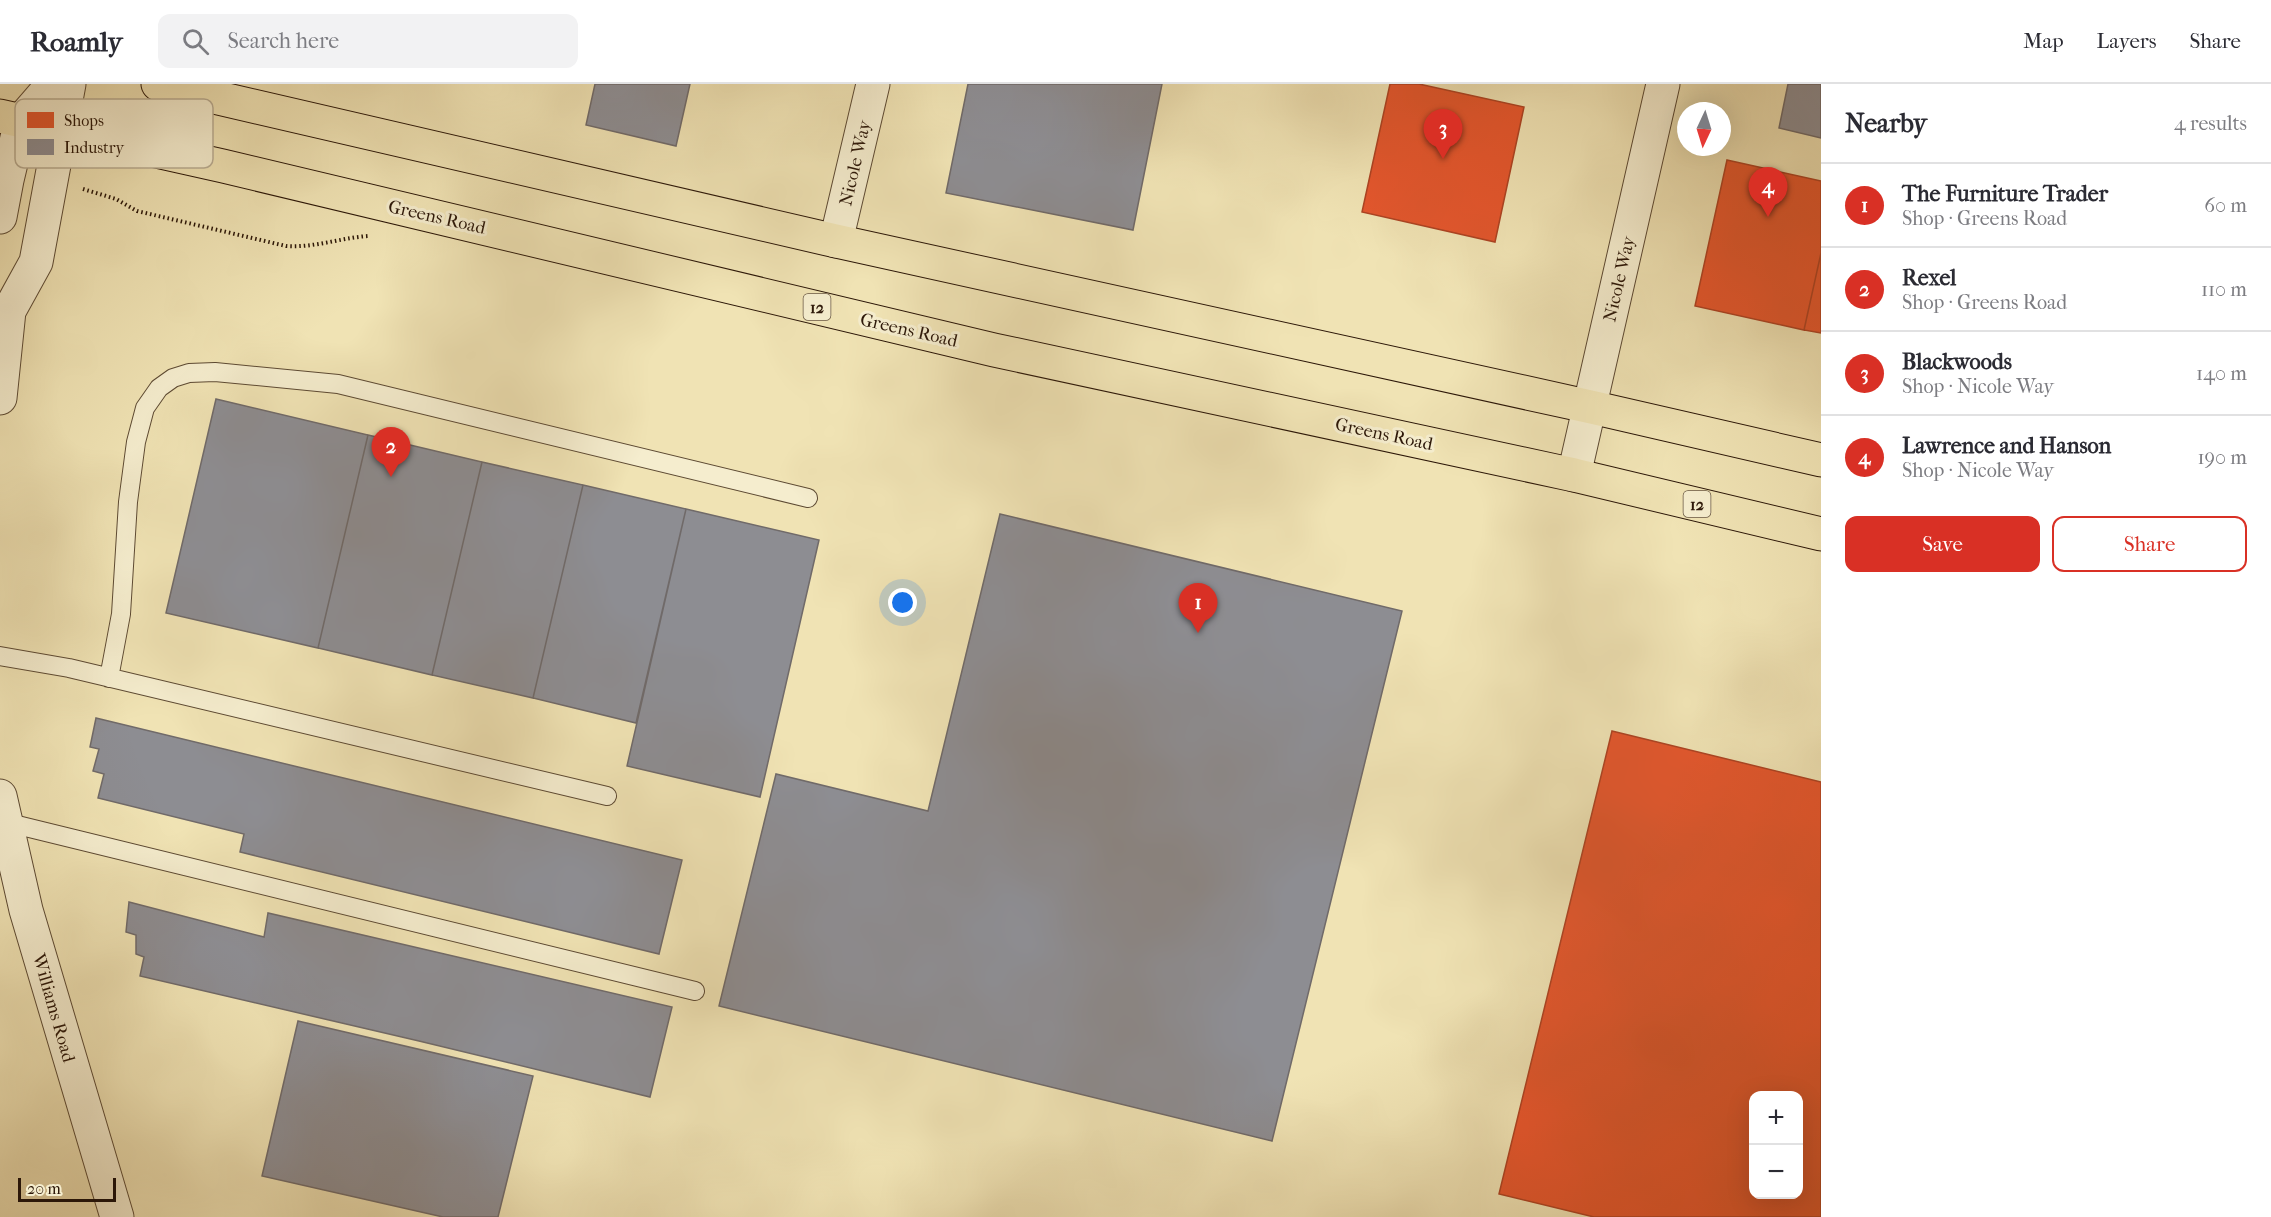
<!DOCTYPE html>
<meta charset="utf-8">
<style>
:root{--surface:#fff;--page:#f2f2f3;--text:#2b2b33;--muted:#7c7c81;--line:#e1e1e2;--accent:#d93025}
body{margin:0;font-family:"IM FELL French Canon",serif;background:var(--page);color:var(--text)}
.controls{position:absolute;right:18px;bottom:18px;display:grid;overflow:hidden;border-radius:12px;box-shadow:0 6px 24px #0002}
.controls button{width:54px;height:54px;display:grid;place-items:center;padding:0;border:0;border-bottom:2px solid var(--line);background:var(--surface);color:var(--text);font:30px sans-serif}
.compass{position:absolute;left:1677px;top:18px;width:54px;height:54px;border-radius:50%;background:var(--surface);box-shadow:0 6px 24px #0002;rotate:184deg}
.scale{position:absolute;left:18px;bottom:15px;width:98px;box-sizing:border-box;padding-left:6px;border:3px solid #2c1708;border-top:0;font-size:16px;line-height:21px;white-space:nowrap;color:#2c1708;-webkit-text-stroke:4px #f5edce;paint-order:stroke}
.you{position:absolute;left:903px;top:519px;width:21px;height:21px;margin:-15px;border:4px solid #fff;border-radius:50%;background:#1a73e8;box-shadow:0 0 0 9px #1a73e833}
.badge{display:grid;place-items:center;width:39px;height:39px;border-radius:50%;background:var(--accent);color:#fff;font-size:20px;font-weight:700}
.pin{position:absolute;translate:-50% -50px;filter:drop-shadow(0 2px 3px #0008)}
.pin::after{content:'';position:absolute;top:32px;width:21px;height:18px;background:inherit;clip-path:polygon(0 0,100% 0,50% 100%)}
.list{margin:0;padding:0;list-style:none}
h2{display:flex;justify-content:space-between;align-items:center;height:78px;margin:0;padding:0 24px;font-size:26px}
h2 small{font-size:20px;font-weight:400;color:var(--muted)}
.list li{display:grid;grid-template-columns:39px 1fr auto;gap:18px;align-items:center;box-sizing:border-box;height:84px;padding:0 24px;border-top:2px solid var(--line)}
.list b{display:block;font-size:22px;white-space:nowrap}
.list p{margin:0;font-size:20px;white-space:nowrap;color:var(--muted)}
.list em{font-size:20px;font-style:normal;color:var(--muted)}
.actions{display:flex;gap:12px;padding:18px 24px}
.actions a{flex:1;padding:14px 0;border:2px solid var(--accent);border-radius:12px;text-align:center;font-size:21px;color:var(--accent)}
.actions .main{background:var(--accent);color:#fff}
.icon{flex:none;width:33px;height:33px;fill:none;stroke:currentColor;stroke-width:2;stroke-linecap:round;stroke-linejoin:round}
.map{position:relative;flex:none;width:1821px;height:1133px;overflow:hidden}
header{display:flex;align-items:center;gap:36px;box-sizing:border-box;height:84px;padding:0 30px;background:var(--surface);border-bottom:2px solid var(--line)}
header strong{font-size:28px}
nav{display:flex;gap:33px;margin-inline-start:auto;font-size:21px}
.search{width:420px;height:54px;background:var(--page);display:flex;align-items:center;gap:15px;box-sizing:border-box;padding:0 21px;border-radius:12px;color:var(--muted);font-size:22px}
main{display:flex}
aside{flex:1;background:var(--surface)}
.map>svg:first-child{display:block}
</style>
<header>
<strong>Roamly</strong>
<div class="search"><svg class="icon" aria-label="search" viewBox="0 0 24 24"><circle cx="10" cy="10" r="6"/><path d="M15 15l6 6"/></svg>Search here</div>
<nav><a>Map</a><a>Layers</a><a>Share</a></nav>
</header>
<main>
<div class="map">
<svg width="1821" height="1133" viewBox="0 0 1821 1133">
<rect width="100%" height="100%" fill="#f0e3b4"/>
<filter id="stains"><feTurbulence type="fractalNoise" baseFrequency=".00333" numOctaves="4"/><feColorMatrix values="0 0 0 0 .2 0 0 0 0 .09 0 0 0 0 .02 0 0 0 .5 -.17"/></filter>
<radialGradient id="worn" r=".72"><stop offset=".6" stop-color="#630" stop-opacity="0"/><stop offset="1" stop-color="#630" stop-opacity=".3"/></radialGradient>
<path fill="#e4572e" stroke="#ad4423" stroke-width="1.5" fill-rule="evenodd" d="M1390,0H1419L1524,23L1495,158L1362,128Z
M1727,76L1821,97V169L1804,246L1695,222Z
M1821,169V249L1804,246Z
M1612,647L1821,698V1133H1594L1499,1110ZM1754,1012H1798V1110H1754Z"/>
<path fill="#8d8d92" stroke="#706a69" stroke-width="1.5" d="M595,0H690L676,62L586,41Z
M968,0H1162L1133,146L946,109Z
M1788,0H1821V54L1779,44Z
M216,315L368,351L318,564L166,529Z
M368,351L482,378L432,591L318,564Z
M482,378L583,401L533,614L432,591Z
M583,401L686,425L636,639L533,614Z
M686,425L819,456L760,713L627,682Z
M1000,430L1402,527L1272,1057L719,922L776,690L928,727Z
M96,634L682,776L659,870L240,768L244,750L98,714L104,690L93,687L99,665L90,663Z
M129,818L264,853L268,829L672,923L650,1013L419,957L140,892L144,873L136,870V851L126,848Z
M298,937L533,992L498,1133H443L262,1092Z"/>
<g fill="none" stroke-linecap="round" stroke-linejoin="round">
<g stroke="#5d4a33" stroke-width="20">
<path id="service" d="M0,572L69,584L607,712
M109,594L121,530L128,418L136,358L145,324L159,304L173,294L189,289L215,288L338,300L808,414
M5,738L695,907"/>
</g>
<g stroke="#5d4a33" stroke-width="35">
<path id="minor" d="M0,133L7,96L21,37L53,0
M836,157L873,0
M0,314L9,227L36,178L69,0
M1574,391L1663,0
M0,712L26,826L117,1133"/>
</g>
<g stroke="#2c1708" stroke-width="35">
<path id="primary" d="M158,0L836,157L1591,323L1821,376
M0,32L223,82L994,266L1574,391L1821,450"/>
</g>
<path stroke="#2c1708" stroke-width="4" stroke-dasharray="1.5 3" stroke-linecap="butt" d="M83,105L116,115L137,127L286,162C314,164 340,154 368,152"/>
<use href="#service" stroke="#f5edce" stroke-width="18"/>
<use href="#minor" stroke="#f5edce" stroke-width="33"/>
<use href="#primary" stroke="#f0e3b4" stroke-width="33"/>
</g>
<g text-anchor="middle" stroke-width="6" stroke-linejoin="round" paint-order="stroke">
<g fill="#f5edce" stroke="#685743" stroke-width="1.5">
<rect x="803.5" y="210" width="27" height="26" rx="4.5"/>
<rect x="1683.5" y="407" width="27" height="26" rx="4.5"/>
</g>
<g font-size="16" font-weight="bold" fill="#2c1708">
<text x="817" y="229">12</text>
<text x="1697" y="426">12</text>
</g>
<g font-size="18" fill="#2c1708" stroke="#f5edce">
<text transform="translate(855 79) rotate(-77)" y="6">Nicole Way</text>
<text transform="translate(437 133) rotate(13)" y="6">Greens Road</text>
<text transform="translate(1619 195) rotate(-77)" y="6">Nicole Way</text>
<text transform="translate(909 246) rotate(13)" y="6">Greens Road</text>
<text transform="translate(1384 350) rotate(12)" y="6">Greens Road</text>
<text transform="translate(54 924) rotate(74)" y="6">Williams Road</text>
</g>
</g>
<rect x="15" y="15" width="198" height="69" rx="9" fill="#f5edce" stroke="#b9ad93" stroke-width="1.5"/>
<rect x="27" y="28" width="27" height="16" fill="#e4572e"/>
<rect x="27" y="55" width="27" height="16" fill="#8d8d92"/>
<g font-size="16" fill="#2c1708">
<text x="64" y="42">Shops</text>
<text x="64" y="69">Industry</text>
</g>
<rect width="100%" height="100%" filter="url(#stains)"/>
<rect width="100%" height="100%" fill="url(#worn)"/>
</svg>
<div class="controls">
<button>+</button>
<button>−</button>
</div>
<svg class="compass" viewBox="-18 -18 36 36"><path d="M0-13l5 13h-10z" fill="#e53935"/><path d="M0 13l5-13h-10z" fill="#7c7c81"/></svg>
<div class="scale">20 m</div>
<div class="you"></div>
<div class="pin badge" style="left:1198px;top:549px">1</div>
<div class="pin badge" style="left:391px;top:393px">2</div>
<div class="pin badge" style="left:1443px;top:75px">3</div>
<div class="pin badge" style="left:1768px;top:133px">4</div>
</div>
<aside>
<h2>Nearby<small>4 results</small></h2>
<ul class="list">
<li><span class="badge">1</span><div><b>The Furniture Trader</b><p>Shop · Greens Road</p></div><em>60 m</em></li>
<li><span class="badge">2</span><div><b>Rexel</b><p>Shop · Greens Road</p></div><em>110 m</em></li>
<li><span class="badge">3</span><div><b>Blackwoods</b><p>Shop · Nicole Way</p></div><em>140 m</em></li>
<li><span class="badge">4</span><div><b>Lawrence and Hanson</b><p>Shop · Nicole Way</p></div><em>190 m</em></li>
</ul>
<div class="actions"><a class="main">Save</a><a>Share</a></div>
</aside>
</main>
